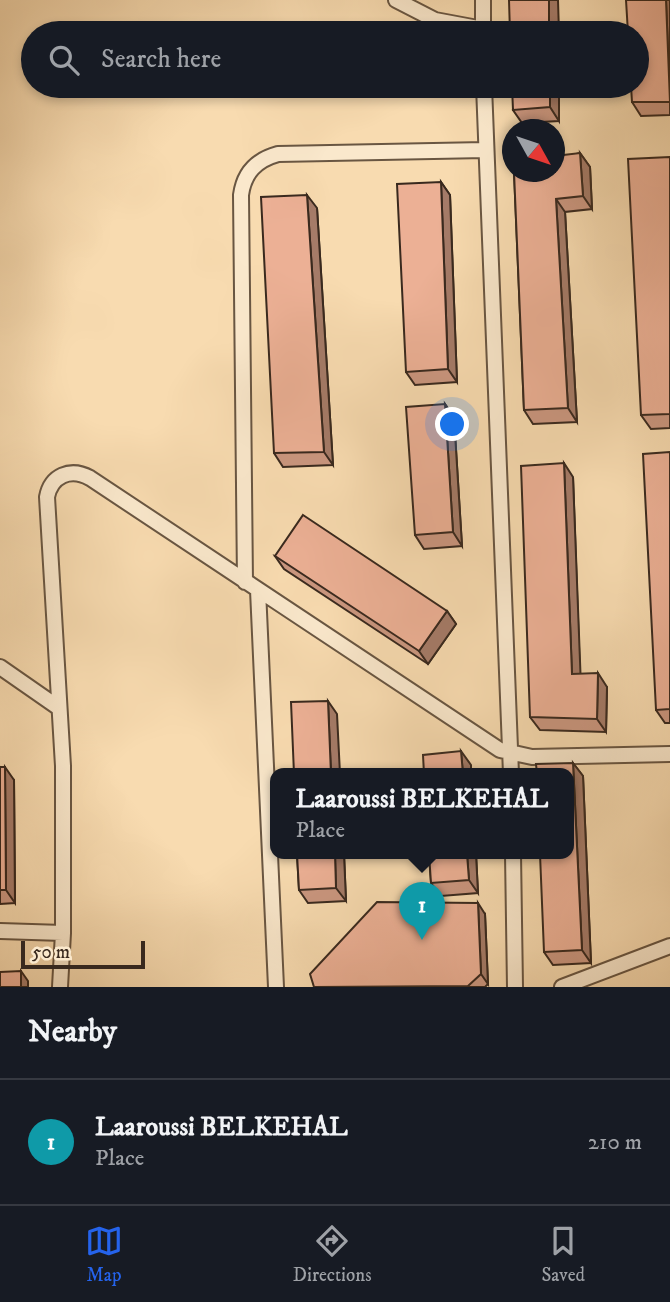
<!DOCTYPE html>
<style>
:root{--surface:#171b24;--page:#242831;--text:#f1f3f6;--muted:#9ea1a6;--line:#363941;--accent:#2563eb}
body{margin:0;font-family:"IM FELL DW Pica",serif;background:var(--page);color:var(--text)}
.compass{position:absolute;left:502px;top:119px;width:63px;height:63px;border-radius:50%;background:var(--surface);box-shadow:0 4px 10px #0003;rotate:130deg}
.scale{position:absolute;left:21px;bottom:18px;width:124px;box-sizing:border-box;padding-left:7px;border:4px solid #39291e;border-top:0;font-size:19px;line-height:24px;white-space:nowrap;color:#39291e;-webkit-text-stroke:5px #fae8cc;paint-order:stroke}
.you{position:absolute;left:453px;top:425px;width:24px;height:24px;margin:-18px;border:5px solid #fff;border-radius:50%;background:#1a73e8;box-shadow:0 0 0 10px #1a73e833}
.badge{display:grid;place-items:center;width:46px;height:46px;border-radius:50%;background:var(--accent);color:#fff;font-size:23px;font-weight:700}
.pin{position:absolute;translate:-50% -58px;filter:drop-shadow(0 2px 4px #0008)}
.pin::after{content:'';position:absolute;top:37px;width:24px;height:21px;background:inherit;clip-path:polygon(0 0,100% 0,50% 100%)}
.popup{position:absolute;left:270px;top:768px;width:304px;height:91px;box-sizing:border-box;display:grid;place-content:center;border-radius:14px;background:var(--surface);filter:drop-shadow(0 2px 5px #0005);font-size:23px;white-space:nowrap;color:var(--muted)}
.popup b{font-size:26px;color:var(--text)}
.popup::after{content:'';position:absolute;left:50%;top:100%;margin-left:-14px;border:14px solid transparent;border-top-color:var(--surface)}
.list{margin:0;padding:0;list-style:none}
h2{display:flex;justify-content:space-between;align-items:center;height:91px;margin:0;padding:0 28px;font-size:30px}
h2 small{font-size:23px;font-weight:400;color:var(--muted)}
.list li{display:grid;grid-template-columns:46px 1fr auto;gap:21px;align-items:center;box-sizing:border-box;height:126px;padding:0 28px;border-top:2px solid var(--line)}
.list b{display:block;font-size:26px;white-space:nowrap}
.list p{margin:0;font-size:23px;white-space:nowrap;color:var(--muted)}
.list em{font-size:23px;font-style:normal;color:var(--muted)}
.icon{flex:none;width:38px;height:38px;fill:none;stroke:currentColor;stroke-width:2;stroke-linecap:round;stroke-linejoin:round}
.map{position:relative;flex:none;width:670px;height:987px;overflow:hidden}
.search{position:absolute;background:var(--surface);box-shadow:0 4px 10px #0003;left:21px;right:21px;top:21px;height:77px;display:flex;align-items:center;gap:18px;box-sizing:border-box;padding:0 24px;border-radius:38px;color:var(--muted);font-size:26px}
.sheet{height:217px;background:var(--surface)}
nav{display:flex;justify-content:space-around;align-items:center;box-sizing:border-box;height:98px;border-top:2px solid var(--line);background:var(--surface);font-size:19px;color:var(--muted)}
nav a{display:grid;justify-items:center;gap:4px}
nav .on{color:var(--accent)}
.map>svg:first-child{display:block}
</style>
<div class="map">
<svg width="670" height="987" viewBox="0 0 670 987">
<rect width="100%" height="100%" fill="#f8dbb0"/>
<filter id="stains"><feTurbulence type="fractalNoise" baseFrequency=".00286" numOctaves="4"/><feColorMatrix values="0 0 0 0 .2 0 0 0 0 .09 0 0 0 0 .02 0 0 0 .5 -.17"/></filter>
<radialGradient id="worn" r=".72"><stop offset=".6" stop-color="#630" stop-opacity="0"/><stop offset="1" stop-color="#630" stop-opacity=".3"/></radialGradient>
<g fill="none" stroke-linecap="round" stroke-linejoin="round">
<g stroke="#695642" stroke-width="18">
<path id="minor" d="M396,0L435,20L483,29
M483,0V33
M484,86L511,774
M245,582L241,195C244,173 256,160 278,154L485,150
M258,590L276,987
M0,667L59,708
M513,854L515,987
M0,931L63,933
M60,987L63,933V766L47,497C51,476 70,467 90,478L500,750L532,757L670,754
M562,987L670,946"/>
</g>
<use href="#minor" stroke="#fae8cc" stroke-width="14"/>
</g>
<path fill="#cb9780" stroke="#39291e" stroke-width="2" d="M670,0V115L641,116L632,102Z
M559,86V121L522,123L513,110Z
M580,153L590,167L592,209L565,212L577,422L533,424L524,410L514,172Z
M670,157V428L651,429L641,415Z
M441,182L450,195L457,382L415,385L406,372Z
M317,208L333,465L283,467L274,453Z
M445,404L454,417L462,546L424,549L415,535Z
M670,452V723H665L656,710Z
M573,477L580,674L607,687L606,732L540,730L530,717Z
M275,556L447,611L456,624L428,664L284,569Z
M573,763L583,776L591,963L553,965L544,952Z
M0,767L14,780L15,903L0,904Z
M297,854H344L346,901L308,903L299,890Z
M429,854H476L478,893L441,896L431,883Z
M485,914L488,984L485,987H314Z"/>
<path fill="#a57b68" stroke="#39291e" stroke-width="2" d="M549,0H558L559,33H549Z
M666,0H670V102Z
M550,86H559V121L550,107Z
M580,153L590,167L592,209L583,196Z
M441,182L450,195L457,382L448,369Z
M307,195L317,208L333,465L324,452Z
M556,199L565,212L577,422L568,408Z
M445,404L454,417L462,546L453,532Z
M564,463L573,477L581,687L572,674Z
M447,611L456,624L428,664L419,651Z
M598,673L607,687L606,732L597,719Z
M328,701L337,714L340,774H331Z
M461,751L471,765V774H463Z
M573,763L583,776L591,963L582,950Z
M5,767L14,780L15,903L6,890Z
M335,854H344L346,901L336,888Z
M467,854H476L478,893L469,880Z
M478,903L485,914L488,984L481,974Z
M21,971L28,981V987H21Z"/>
<path fill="#ecb095" stroke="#39291e" stroke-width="2" d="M509,0H549V33H510Z
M626,0H666L670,102H632L631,86H637V33H628Z
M512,86H550V107L513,110Z
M580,153L583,196L556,199L568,408L524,410L514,172H555V156Z
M670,157V414L641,415L628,159Z
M441,182L448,369L406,372L397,184Z
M307,195L324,452L274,453L261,197Z
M445,404L453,532L415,535L406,407Z
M670,452V709L656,710L643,454Z
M564,463L572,674L598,673L597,719L530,717L521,466Z
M303,515L447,611L419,651L275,556Z
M328,701L331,774H294L291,702Z
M461,751L463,774H424L423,755Z
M573,763L582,950L544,952L540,854H569V774H537L536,764Z
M0,767H5L6,890H0Z
M297,854H335L336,888L299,890Z
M429,854H467L469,880L431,883Z
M377,902L478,903L481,974L468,986L314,987L310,974Z
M21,971V987H0V972Z"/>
<rect width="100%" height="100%" filter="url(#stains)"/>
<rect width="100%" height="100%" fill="url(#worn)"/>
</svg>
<svg class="compass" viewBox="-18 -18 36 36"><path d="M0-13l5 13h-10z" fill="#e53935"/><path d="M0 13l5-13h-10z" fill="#9ea1a6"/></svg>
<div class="scale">50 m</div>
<div class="you"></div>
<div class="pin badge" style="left:422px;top:940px;background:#0f9aa8">1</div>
<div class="popup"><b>Laaroussi BELKEHAL</b>Place</div>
<div class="search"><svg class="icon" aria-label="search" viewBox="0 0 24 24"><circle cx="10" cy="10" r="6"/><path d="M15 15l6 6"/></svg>Search here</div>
</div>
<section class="sheet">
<h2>Nearby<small></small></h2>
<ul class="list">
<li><span class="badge" style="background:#0f9aa8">1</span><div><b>Laaroussi BELKEHAL</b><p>Place</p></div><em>210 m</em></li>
</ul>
</section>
<nav>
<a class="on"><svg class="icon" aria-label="map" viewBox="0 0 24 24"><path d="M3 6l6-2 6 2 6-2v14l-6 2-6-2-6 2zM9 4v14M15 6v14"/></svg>Map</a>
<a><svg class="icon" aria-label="directions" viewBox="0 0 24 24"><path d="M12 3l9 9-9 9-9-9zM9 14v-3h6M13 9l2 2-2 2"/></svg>Directions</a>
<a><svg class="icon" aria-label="saved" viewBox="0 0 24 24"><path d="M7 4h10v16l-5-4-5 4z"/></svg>Saved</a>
</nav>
